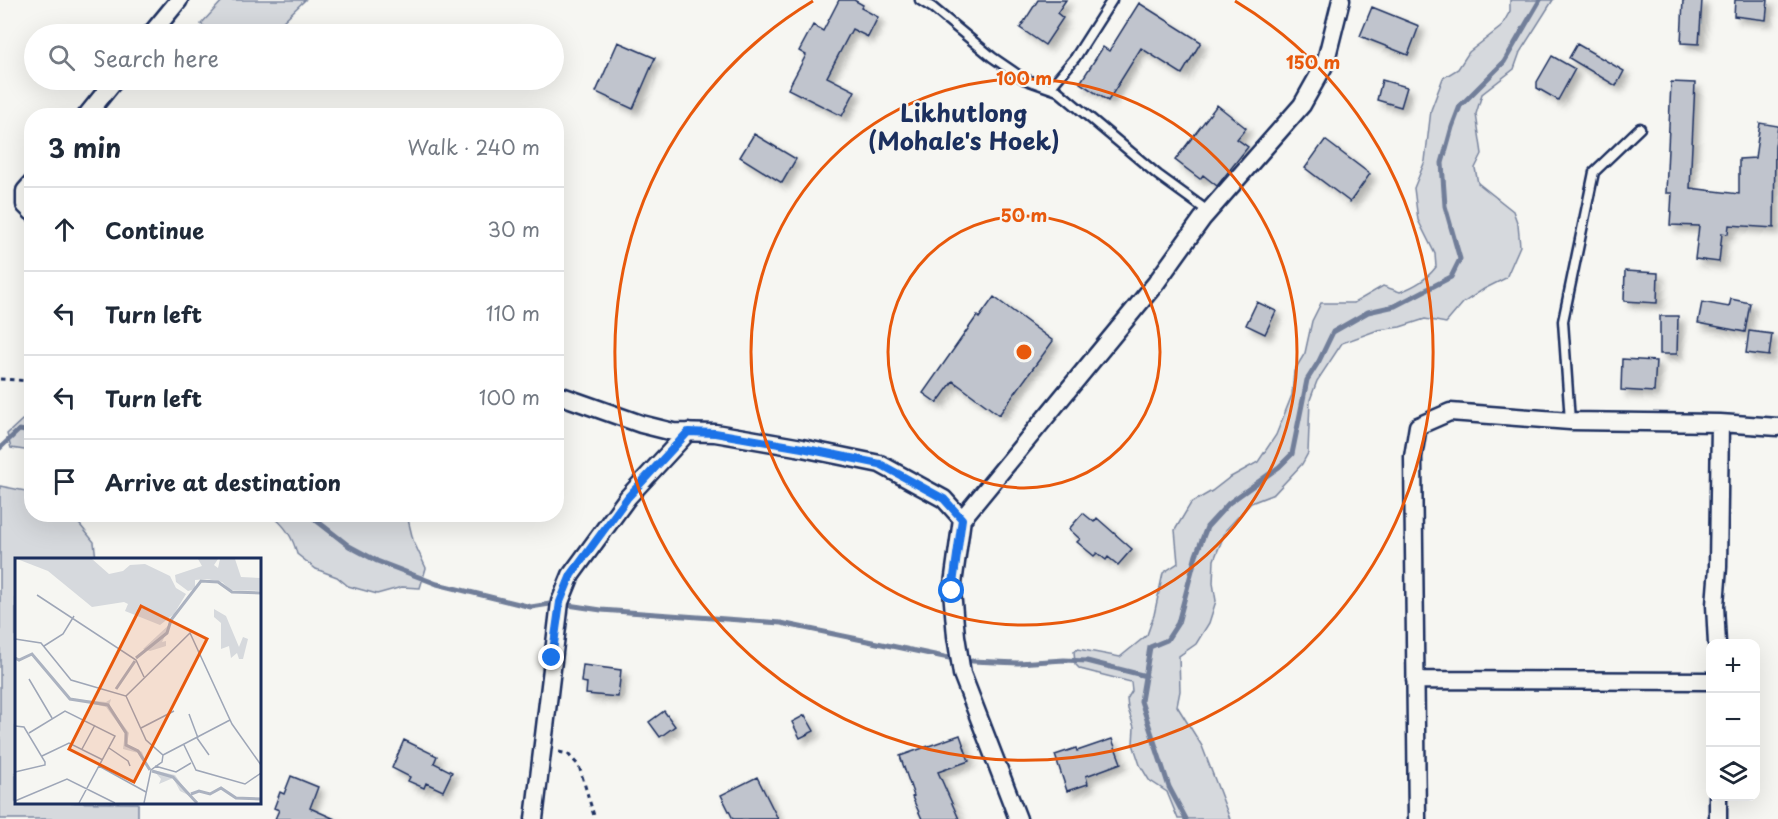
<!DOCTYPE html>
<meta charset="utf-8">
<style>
:root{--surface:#fff;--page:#f6f6f7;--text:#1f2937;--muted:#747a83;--line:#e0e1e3}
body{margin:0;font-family:"Playpen Sans",sans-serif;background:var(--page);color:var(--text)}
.controls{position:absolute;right:18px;bottom:18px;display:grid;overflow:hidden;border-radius:12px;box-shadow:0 6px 24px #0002}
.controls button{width:54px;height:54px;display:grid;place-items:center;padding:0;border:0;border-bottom:2px solid var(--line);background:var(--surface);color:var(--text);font:30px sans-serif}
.stop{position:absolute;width:18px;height:18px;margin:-14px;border:4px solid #1a73e8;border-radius:50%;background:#fff}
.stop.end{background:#1a73e8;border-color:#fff;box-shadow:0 2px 6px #0008}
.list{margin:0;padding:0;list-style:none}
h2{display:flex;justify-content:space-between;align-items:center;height:78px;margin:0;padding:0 24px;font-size:26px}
h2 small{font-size:20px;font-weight:400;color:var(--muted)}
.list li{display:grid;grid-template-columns:39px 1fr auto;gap:18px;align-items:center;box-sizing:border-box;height:84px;padding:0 24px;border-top:2px solid var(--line)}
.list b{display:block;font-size:22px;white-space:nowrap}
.list em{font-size:20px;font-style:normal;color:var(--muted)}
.icon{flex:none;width:33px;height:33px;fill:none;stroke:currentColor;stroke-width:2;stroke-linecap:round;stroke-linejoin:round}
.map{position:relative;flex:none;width:1778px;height:819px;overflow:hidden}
.search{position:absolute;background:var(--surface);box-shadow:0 6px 24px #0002;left:24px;top:24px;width:540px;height:66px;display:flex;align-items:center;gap:15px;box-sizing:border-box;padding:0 21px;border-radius:33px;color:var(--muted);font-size:22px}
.panel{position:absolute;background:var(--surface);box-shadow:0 6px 24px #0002;left:24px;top:108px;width:540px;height:414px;border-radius:24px}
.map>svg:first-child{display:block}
</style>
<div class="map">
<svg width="1778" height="819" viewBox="0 0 1778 819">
<defs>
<filter id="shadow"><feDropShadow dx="5.5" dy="5.5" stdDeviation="3" flood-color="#0004"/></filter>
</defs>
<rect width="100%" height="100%" fill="#f6f6f2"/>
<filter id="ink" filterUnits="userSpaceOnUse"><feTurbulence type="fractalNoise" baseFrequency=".0167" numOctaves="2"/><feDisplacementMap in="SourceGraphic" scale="12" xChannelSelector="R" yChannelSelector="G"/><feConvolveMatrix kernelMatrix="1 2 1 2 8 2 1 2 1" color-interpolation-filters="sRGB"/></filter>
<g filter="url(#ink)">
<path fill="#d6d9dd" stroke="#78849e" stroke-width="1.5" d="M223,0H305L280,24L257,34H216L201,24Z
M1510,0H1553L1520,52L1514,69L1482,94L1476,114L1482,154L1475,168L1478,183L1513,211L1518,225L1520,246L1506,278L1484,289L1463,303L1446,323L1425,319L1400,327L1378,330L1342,343L1317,381L1310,400L1308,453L1302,464L1274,494L1251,503L1226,530L1214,560L1213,583L1216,601L1209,623L1196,644L1179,656L1180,691L1177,706L1202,746L1230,819H1178L1167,792L1149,780L1140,765L1133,744L1134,727L1128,709L1127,699L1132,691L1131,682L1080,669L1075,664L1074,651L1078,649L1120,657L1147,635L1154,615L1163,573L1178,563L1175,530L1191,503L1212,491L1229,478L1258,462L1276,435L1292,395L1294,371L1305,353L1312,321L1321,303H1354L1383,286L1400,292C1415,286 1426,280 1436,267L1435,254L1418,220L1414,188L1425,161L1431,110L1443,78L1458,69L1469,52L1501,27L1510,11Z
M22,420L31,421V451L11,448L7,434Z
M0,486L31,492L32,514L72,515L94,542L96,559L16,560V802L138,803V819H0Z
M271,515H407L413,540L426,568L420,588L402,587L377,594L348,586L337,577L316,569L297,554C293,537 285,525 271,515Z"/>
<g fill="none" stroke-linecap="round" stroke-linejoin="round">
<path stroke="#717e99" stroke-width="5" d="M0,448L19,430L32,432
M308,514L349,546L377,561L437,584L531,607L550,604
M568,605L601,610L781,623L949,658
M972,661L1018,663L1064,660L1087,661L1146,676
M1186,819L1169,787L1141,701L1150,647L1167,640L1178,623L1196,555L1207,527L1229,503L1279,467L1292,454L1307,380L1319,361L1333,332L1368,312L1395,306L1451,277L1460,259L1445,206L1442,163L1452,127L1460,106L1504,62L1540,0"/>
</g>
<path fill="#c0c4cd" stroke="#1b2f5e" stroke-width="1.5" filter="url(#shadow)" d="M839,0H854L863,5L861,8L878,17L868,37L852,29L827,77L855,91L842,116L788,89L806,55L799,51L813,25L823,31Z
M1038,0H1066L1057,13L1063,18L1045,45L1020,28Z
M1683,0H1702L1699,44L1681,43Z
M1735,0H1768L1766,20L1734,16Z
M1139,3L1201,42L1182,74L1141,48L1108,101L1080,83L1103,47L1109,51Z
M1372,7L1419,26L1408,55L1360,36Z
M618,42L655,58L633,109L596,92Z
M1577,44L1624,71L1616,86L1569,58Z
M1552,56L1575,69L1558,100L1537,88V82Z
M1382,80L1407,87L1401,107L1377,100Z
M1671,82L1695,83L1690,188L1739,194V159L1755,158L1760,123L1778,126L1775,147L1774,228L1729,225L1728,234L1722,233L1719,262L1695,259L1699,226L1670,225L1672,193H1666Z
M1217,105L1246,128L1237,139L1248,147L1217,186L1203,175L1200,179L1175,160Z
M754,134L796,159L782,183L740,157Z
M1325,140L1370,174L1350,202L1305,168Z
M1625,271L1658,273L1657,303L1624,301Z
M994,297L1053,341L999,415L953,381L937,403L923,393L977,316L979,318Z
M1731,299L1750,303L1745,332L1698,323L1702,302L1729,307Z
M1257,302L1276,311L1265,334L1246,325Z
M1660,316H1678L1677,354H1660Z
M1749,331L1772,334L1769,356L1746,353Z
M1622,359L1656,361L1654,392L1621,390Z
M1083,513L1094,522L1097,518L1132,549L1118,565L1108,557L1106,560L1097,553L1094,556L1077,542L1080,539L1069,529Z
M583,665L621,670L618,697L586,694L587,683L581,682Z
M664,711L675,726L660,737L649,722Z
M805,715L814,731L800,738L792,722Z
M960,735L969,761L938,772L959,819H922L912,797L914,796L900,756Z
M1112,739L1121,763L1086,776L1088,784L1067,791L1055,755L1076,748L1077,751Z
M404,740L437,756L434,763L452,772L443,791L426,783L424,788L408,781L410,777L392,768Z
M291,776L318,787L310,808L335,819H275L279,810L274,808L280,792L284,794Z
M757,777L778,819H733L721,795Z"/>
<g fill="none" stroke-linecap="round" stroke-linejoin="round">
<g stroke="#1b2f5e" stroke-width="13">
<path id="lane" d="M920,0L933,8L992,57L1024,79L1058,91L1158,175L1209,212
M1050,88L1075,58L1112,0
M1570,421L1563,321L1594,172L1640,128"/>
</g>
<g stroke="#1b2f5e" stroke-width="21">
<path id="street" d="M151,34L179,0
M86,116L115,80
M32,183L25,191V205L32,212
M556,394L641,424L673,432L715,433L802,448L880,464L944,499L962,519
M1717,644L1715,605L1718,567L1720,423
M1415,680L1710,681
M1718,796V819
M534,819L560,602L571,575L628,497L688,432
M1018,819L962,674L956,636L952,591L962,519L1156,283L1202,219L1302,105L1325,64L1341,0
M1417,819L1413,457L1418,426L1450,412L1570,421L1720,423L1778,427"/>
</g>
<path stroke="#1b2f5e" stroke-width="3" stroke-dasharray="4.5 4.5" stroke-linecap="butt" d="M0,379L32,381
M559,752L568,754L579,766L595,819"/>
<use href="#lane" stroke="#f6f6f2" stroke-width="8"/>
<use href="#street" stroke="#f6f6f2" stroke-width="16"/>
</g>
</g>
<g fill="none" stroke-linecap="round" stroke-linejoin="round" filter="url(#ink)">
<path stroke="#1a73e8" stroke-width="8" d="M552,658L560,602L571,575L628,497L688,432L715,433L802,448L880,464L944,499L962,519L952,591"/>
</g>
<g fill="none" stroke="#e8590c" stroke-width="3">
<circle cx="1024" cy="352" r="136"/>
<circle cx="1024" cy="352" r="273"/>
<path d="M1235 1A409 409 0 1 1 813 1"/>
</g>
<g text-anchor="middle" stroke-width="4.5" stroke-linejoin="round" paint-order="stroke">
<g font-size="24" font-weight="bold" fill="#1b2f5e" stroke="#f6f6f2">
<text x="964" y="122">Likhutlong<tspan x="964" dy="28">(Mohale's Hoek)</tspan></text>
</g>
</g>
<g transform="translate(15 558)">
<rect width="246" height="246" fill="#f6f6f2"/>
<path d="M2,1H77L94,16L108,13L115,7L130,6L155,18L161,30L171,36L159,56L145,67L110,53L113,46L109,44L77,49L33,13ZM183,1H203L199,7L203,10L205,1H220L226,19L246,20V33L215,32L207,24L192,21L180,22V31L173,33L161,24L160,17L187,8ZM199,51L211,58L224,89L228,79L233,81L228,101H224L222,95L216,100L214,88L206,91V65L199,59ZM157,64L147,84L151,83V88L135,93L128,91ZM59,141L91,144L96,141L94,148L114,175L112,186L127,194L134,213L123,195L108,191L110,175L91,149ZM138,212L160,217L175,238L165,233L158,220L144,226L146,221Z" fill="#d6d9dd"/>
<path fill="none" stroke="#abb2c0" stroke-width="3" d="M0,100L4,102L17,96L55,141L93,147L111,175V187L123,193L135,212M121,100L152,75L156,62L186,23L203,24L217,34L246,35M101,131L120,103M137,213L158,219L182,245M176,236L184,233L195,236L206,230L221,240L246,241"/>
<path fill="none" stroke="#9ea6b7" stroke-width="1.5" d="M22,37L121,102L129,119M0,81L26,85L56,122L111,138L131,182L148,197L215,162M29,88L48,76L59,58M14,121L37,160M111,138L175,75L217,166L246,207M174,156L183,180M0,168L9,169L30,204V207L0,214M126,170L159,153M14,175L50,153L100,178L64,245M182,180L194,197M169,187L181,212L230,226L246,215M94,190L113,203L115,208M67,191L80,167M27,198L54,185L88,202M84,208L131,234M140,208L161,214L176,205M0,243L52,221L100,245M129,245L136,212L147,204L148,197"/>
<path fill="#e8590c" fill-opacity="0.15" stroke="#e8590c" stroke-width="3" d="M126,48L192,81L119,224L54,191Z"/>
<rect width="246" height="246" fill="none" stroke="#1b2f5e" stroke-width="3"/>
</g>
<circle cx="1024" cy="352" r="9" fill="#e8590c" stroke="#f6f6f2" stroke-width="3"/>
<g font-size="18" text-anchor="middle" font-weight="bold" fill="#e8590c" stroke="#f6f6f2" stroke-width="4.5" stroke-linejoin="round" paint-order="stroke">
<text x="1313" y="69">150 m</text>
<text x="1024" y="85">100 m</text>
<text x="1024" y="222">50 m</text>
</g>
</svg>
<div class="controls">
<button>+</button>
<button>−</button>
<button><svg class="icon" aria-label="layers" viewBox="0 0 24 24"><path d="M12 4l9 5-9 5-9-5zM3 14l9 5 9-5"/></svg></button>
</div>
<div class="stop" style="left:952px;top:591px"></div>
<div class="stop end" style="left:552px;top:658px"></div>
<div class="search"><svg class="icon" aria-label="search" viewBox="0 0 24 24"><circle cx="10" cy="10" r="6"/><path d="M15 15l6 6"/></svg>Search here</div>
<section class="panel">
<h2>3 min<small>Walk · 240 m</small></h2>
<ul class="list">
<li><svg class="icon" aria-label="ahead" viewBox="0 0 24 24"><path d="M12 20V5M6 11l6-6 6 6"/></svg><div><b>Continue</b></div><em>30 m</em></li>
<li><svg class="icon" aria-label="left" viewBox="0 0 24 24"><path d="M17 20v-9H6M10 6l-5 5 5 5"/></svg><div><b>Turn left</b></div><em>110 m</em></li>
<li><svg class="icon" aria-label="left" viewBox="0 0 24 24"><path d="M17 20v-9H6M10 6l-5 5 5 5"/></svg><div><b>Turn left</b></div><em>100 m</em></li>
<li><svg class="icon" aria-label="arrive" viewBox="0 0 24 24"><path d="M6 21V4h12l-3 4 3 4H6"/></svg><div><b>Arrive at destination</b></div></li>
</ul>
</section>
</div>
